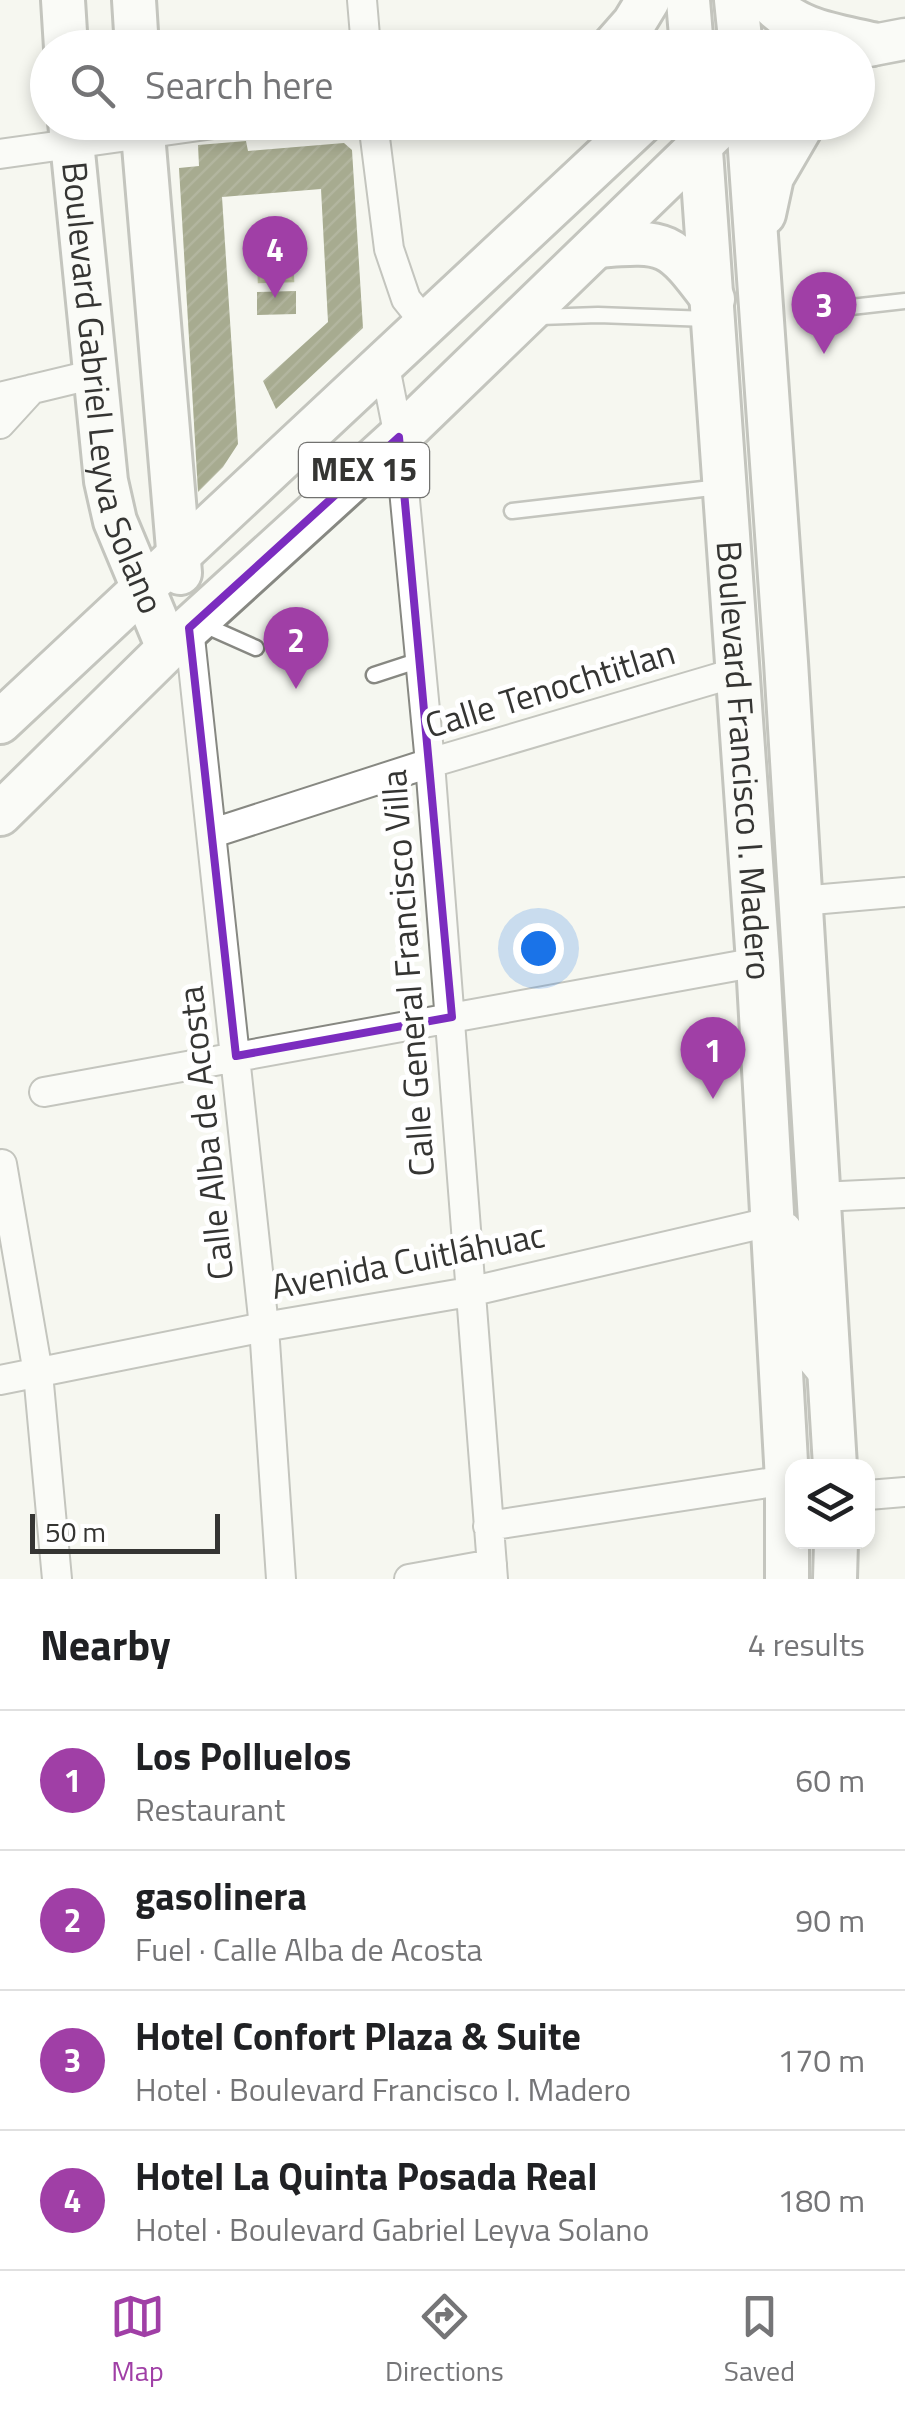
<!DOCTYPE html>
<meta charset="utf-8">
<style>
:root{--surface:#fff;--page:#f6f6f6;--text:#202124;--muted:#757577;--line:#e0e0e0;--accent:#a03fa6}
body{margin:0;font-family:"Titillium Web",sans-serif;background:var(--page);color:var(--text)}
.controls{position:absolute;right:30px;bottom:30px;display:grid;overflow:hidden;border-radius:20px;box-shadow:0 5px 15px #0003}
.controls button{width:90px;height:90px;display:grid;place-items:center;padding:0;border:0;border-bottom:2px solid var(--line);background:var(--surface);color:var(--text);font:50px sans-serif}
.scale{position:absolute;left:30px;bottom:25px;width:190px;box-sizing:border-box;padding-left:10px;border:5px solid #353533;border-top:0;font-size:28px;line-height:35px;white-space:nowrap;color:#353533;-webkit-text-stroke:8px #fff;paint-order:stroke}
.you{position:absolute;left:538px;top:948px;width:35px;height:35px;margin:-25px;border:8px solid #fff;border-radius:50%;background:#1a73e8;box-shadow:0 0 0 15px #1a73e833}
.badge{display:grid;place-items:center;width:65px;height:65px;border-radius:50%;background:var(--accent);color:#fff;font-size:32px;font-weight:700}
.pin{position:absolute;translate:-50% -82px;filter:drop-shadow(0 2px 5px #0008)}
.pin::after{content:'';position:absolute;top:52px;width:35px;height:30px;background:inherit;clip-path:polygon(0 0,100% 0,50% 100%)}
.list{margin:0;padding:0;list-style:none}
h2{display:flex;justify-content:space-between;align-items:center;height:130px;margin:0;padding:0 40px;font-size:42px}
h2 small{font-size:32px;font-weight:400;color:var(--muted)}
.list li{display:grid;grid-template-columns:65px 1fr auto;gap:30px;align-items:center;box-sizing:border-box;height:140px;padding:0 40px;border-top:2px solid var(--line)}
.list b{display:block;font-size:38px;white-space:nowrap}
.list p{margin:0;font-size:32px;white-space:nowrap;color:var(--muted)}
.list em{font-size:32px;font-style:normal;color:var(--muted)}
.icon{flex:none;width:55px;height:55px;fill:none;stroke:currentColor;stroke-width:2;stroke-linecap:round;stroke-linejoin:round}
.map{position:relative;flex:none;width:905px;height:1579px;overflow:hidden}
.search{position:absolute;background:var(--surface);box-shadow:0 5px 15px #0003;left:30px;right:30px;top:30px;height:110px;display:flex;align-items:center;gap:25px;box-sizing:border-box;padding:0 35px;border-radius:55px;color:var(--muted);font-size:38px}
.sheet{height:690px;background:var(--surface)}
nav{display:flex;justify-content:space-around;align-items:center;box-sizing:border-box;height:140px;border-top:2px solid var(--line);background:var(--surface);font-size:28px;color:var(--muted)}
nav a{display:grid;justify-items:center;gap:5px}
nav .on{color:var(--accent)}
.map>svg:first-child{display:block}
</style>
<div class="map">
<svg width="905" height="1579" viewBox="0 0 905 1579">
<defs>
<pattern id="water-rules" width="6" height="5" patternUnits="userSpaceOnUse" patternTransform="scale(2.5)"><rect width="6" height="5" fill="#c3d071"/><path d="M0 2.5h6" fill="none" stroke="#a8b362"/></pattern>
<pattern id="building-hatch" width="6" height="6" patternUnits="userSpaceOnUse" patternTransform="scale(2.5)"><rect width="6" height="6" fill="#484e1b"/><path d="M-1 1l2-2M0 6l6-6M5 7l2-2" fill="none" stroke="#60653c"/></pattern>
</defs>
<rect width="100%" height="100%" fill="#f5f7f0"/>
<path fill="url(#water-rules)" stroke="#98a25e" stroke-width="2.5" d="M291,222L293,281L259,282L257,223Z"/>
<path fill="url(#building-hatch)" d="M246,141L248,151L344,143L352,150L363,328L276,409L263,381L328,322L321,189L222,197L238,444L223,467L198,492L179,168L199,166L198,145Z
M296,291V314L257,315V292Z"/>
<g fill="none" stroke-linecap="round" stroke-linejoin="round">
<g stroke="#878882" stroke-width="19">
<path id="service" d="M851,307L905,301
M540,317L598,315L708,319
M512,511L720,487
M202,624L256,648
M374,675L420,660"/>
</g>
<g stroke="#878882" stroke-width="32">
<path id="minor" d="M362,0L366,48
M373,122L389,249L406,299L426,324
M0,154L228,122
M384,362L399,437L430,763L493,1579
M0,397L95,374
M0,424L32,389
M189,628L264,1327L281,1579
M213,833L430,763L738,672
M800,901L905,892
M44,1092L758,962
M2,1164L38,1373L57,1579
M819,1197L905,1193
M0,1380L264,1327L469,1292L770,1222L786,1227L799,1246L804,1336L813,1362L822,1373
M868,1495L905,1492
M488,1526L787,1480
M409,1579L492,1564"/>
</g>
<g stroke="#878882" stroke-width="45">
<path id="secondary" d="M858,48L905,39"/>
</g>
<g stroke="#878882" stroke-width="48">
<g id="primary">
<path d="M63,0L66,48"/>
<path d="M134,0L137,48"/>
<path d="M688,0L692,48"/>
<path d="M736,0L741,48"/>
<path d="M768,0C795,31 833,35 872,44"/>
<path d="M612,48L634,23L648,0"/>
<path id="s1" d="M70,122L106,481L115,521L168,648"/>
<path d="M142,122L180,573"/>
<path id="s2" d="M699,122L758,962L787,1480V1579"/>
<path d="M748,122L786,662L835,1466"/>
<path d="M764,214L772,177L804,122"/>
<path d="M597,246C668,240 670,242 713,299"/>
<path d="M0,722L642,122"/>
<path d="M0,814L189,628L399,437L715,131"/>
<path d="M835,1579L836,1542"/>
</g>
</g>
<use href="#service" stroke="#fff" stroke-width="14"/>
<use href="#minor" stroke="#fff" stroke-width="28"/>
<use href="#secondary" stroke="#fff" stroke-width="40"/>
<use href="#primary" stroke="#fff" stroke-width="42"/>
</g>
<path d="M0 0H905V1579H0ZM399,437L452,1017L236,1056L189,628Z" fill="#f5f7f0" fill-opacity=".55" fill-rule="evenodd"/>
<path fill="none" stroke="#7b2cbf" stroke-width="8" stroke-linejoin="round" d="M399,437L452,1017L236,1056L189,628Z"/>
<g text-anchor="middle" stroke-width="10" stroke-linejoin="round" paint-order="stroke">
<rect fill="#fff" stroke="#727270" stroke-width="2.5" x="299" y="443" width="130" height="54" rx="8"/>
<g font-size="32" font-weight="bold" fill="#353533">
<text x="364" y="481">MEX 15</text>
</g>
<g font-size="35" fill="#353533" stroke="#fff">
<text dy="12" stroke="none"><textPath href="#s1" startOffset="270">Boulevard Gabriel Leyva Solano</textPath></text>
<text transform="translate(550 689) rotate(-17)" y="12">Calle Tenochtitlan</text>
<text dy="12" stroke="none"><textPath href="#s2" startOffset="640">Boulevard Francisco I. Madero</textPath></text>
<text transform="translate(408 973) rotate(-94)" y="12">Calle General Francisco Villa</text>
<text transform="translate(206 1133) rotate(-96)" y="12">Calle Alba de Acosta</text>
<text transform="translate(408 1261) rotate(-11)" y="12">Avenida Cuitláhuac</text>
</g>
</g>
</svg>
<div class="controls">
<button><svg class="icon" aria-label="layers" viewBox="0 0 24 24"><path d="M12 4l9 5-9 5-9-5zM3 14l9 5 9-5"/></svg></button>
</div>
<div class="scale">50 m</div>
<div class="you"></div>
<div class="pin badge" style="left:713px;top:1099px">1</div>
<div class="pin badge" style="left:296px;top:689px">2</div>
<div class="pin badge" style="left:824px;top:354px">3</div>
<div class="pin badge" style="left:275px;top:298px">4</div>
<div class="search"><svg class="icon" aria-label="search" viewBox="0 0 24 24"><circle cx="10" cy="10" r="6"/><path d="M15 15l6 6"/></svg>Search here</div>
</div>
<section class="sheet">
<h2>Nearby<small>4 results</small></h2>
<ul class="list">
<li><span class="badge">1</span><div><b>Los Polluelos</b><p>Restaurant</p></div><em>60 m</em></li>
<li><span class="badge">2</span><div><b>gasolinera</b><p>Fuel · Calle Alba de Acosta</p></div><em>90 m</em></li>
<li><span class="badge">3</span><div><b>Hotel Confort Plaza &amp; Suite</b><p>Hotel · Boulevard Francisco I. Madero</p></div><em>170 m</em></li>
<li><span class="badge">4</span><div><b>Hotel La Quinta Posada Real</b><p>Hotel · Boulevard Gabriel Leyva Solano</p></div><em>180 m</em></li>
</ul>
</section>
<nav>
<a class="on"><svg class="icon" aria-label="map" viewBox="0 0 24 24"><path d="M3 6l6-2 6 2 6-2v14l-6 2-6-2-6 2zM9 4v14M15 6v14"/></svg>Map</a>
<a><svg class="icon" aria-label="directions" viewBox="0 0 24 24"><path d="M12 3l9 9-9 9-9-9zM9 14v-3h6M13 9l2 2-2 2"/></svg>Directions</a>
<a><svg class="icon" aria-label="saved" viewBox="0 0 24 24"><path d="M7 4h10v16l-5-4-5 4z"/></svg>Saved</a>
</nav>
